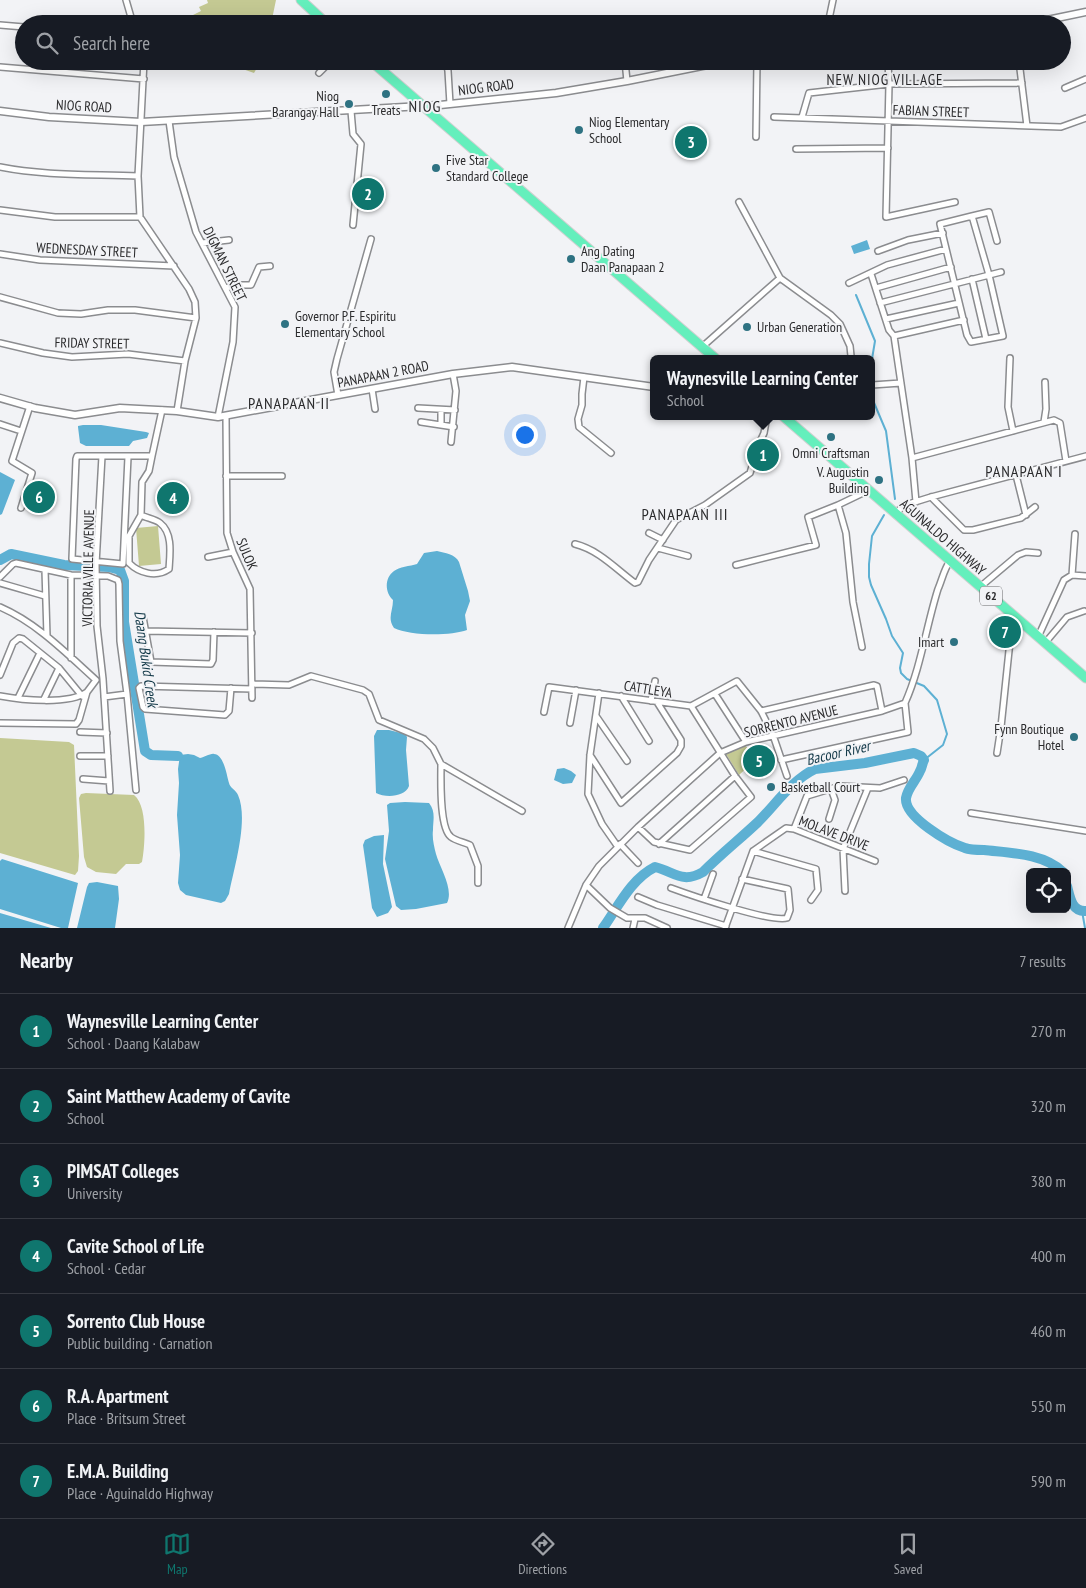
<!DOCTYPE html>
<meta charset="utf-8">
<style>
:root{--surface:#171b24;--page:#242831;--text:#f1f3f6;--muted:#9ea1a6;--line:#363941;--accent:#0f766e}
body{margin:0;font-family:"PT Sans Narrow",sans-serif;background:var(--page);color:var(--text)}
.controls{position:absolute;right:15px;bottom:15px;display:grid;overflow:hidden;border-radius:8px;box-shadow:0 5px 20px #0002}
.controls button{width:45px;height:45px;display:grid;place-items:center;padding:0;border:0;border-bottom:1px solid var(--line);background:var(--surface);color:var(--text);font:25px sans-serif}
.you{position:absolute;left:524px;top:434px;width:18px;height:18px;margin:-12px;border:4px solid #fff;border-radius:50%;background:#1a73e8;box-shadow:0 0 0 8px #1a73e833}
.badge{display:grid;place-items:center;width:32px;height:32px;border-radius:50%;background:var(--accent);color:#fff;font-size:16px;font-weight:700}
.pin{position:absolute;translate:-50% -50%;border:2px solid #fff;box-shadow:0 1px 5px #0006}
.popup{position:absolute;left:650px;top:355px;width:225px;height:65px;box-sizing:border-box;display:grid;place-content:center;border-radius:8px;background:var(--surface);filter:drop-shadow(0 1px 4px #0005);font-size:16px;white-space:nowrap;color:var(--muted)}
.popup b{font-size:19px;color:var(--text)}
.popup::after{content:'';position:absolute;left:50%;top:100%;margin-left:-10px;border:10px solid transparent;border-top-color:var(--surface)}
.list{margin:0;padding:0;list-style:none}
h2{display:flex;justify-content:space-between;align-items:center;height:65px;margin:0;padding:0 20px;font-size:21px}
h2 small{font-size:16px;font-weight:400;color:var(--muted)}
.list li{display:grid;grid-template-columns:32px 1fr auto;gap:15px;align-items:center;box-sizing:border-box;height:75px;padding:0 20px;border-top:1px solid var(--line)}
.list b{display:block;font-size:19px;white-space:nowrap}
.list p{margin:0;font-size:16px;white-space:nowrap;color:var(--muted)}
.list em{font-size:16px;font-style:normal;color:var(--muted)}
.icon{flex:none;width:28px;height:28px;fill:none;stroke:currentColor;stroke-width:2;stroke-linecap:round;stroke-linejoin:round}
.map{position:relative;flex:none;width:1086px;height:928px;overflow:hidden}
.search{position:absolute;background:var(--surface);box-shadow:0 5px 20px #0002;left:15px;right:15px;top:15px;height:55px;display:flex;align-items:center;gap:12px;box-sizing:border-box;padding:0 18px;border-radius:28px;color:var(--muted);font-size:19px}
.sheet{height:590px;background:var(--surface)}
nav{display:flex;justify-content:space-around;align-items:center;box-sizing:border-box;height:70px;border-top:1px solid var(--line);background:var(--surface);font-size:14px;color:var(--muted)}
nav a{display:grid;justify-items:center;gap:2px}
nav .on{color:var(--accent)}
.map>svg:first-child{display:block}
</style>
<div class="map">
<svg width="1086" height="928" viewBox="0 0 1086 928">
<rect width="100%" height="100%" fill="#f2f3f6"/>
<path fill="#c4c993" d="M207,0H276L271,24H195L191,16L201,11L199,7L208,3Z
M220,61H261L254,73Z
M158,526L161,564L139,566L136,528Z
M0,738L69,742L74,745L79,856L78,871L75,875L0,853Z
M746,746L754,758L749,760L751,764L739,775L726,754Z
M86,793L134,795C148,806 145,846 142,862L139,864H126L116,874L96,872L87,867L84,857L79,798L81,794Z"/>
<path fill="#5db0d3" d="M867,240L870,249L854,254L851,246Z
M83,425H101L146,432L149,433L147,438L133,441L129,446H86L80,443L78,427V426Z
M0,472L15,480L2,514L0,515Z
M437,551C445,553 455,554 459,562L468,591L470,601L465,615L467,630C451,636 410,636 394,628C387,618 393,611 393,600C385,593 384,578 394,571C399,567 410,566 417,564L424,553Z
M377,730H389L405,734L407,737L406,750L409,786C405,797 386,798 376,793L374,736Z
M188,754L194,755L200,758C203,758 211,753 214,754C224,754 227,777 229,783C230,788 236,790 238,795C249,820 234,868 229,894L225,901L221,903L186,895L180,890L178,883L180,855L177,815L179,783L178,769L180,755Z
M564,768L571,771L576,775L572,783L563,784L554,780L557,769Z
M405,802L429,803C436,812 433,820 433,830C432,838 434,846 436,854C440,868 454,889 447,903L416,909L401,910L396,906L385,859L389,831L387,805L390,803Z
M384,835L383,864L392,907L388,913L377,917L372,908L363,845L365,840L374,836Z
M2,859L78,883L68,928H61L0,909V861Z
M97,882L118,886L119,899L115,928H77L87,887L89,883Z
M0,913L51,928H0Z"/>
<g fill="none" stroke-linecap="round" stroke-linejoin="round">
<path stroke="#5db0d3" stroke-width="2" d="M856,295L875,341L872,359
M872,398L886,431L895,499
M884,515L872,536L869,564V577L871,585L886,619L892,636L903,653L900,668L901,673L907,679L924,686L937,700L947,734L943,745L924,760
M1082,911L1085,928"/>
<path stroke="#5db0d3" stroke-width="10" d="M0,560L11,554L64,565L109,567L120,570L124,581V622L145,751L151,755L178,756
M1067,886C1070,898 1072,912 1086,911
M603,928C618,907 631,879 655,867C675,872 682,884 703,872C721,854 740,839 758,822C776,804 792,780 815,769L865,763L914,753L921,756L924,760C922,764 922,768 920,771C916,781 908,787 906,798C904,817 949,843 965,848C970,850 978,850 984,850C1010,853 1043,853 1063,872"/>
<g stroke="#8b8c8f" stroke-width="8">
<path id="minor" d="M126,0L133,24
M619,20V24
M828,24L833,0
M0,25L24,27
M144,61L138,176L140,217L189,289L195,302L196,318L185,361L177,411
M446,61L448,71L450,104
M625,61L627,81
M888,61L889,84L886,217L955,202
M1019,61L1027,126
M0,67L144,79
M319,73L331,61
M1065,88L1086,79
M351,111L353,134L361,144L353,225
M774,117L1061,127L1086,118
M802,117L809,93L889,84L1022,83
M169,121L174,157L196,232L235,307L233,342L218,417
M756,137L757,61
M796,149L888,148
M0,167C45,176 92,174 138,176
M739,202L780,278L831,315L840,324L850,346L851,356
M0,210L55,217H140
M972,216L989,275L1003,336L971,342L967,335L940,224Z
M972,216L989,212L997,241
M202,243L229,240
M878,251L908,240L943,233
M0,254L40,260L174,266
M871,274L889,330L894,336L912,458L916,502
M972,279L986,339
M849,283L887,265L946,249
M226,288L236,285H251L259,267L270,266
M876,288L951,267
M0,297L58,313L81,314L108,310H135L196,318
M880,303L1001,272
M886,319L959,303
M894,336L964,320
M0,343L43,353L72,357L128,354L185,361
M702,347L780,278
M1010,358L1008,407L1013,431
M584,377L582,394V405L578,419L579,427L611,453
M872,385L901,383
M372,389L375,409
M338,395L334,372L337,359L371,239
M418,408L455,410
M226,417L227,533L233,552L250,589L252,698
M421,422L454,427
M1044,422L1046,409L1045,382
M0,424L21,431
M441,425V410
M451,442L456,391L453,374
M102,456L96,564L97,626L103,679L110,791
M128,457L123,564L72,559L76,459L77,456H152L162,410
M912,458L1054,420L1060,423L1066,461
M1016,475L1026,515
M226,476H282
M931,497L964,530H973L1021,518L1035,507
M21,508L32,473L12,461L30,406
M141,515C146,518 155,519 160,523C173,533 170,554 169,569C156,578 139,573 129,563V536L141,515L142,482L149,471L152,456
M896,515L902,506L931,497L1086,456
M649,533L663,540
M575,544C599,550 616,569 635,583L638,582L649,560L676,520L705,505L750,473L759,444L764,433L767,416
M658,548L688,556
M208,557L233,552
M736,565L816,545L808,517L838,505
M45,570L47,636
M71,575V658
M1072,575L1075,534
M0,577L13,564L16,563L71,575L108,576L118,580L119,584L120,641L127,694L136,790
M0,583L45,596
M980,587L1018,555L1026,552L1038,553
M0,607C37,623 66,653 96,680
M143,617L151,662L211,664L213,660L214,632
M145,631L252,633
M1038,637L1064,580L1072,575L1086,576
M1045,643L1067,617L1084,611
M862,647L853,602L846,533L838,505L863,493L867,488
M0,675L13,643L19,638L23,639L59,668L82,696
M252,684L289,685L311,676L363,690L369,694L379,720L424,739L433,748L441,764L522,811
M231,688L229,711L225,715L145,709L143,707L139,688L141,686L252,689
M87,692L96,680
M599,693L590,755L588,794L602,824L618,847
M715,694L746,742
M0,696C21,700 69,705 87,692L79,720L76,724L0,723
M621,696L649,741
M104,697L127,694
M18,698L40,653
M44,699L59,668
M651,701L655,681
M761,711L874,685L877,686L882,711
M544,712L549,687L691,706L737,681L761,711L773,735L787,776
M596,716L627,761
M570,723L576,690
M80,732L107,733
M997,753L1001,727L1012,622L1016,617
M590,755L621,803L677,753L681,746V740L657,702
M80,756H108
M781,760L908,732L905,703
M441,764C441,779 439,828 451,837C456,841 464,842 470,845L478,866V883
M83,779L109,781
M971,813L1086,831
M829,819L835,800L831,789
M638,827L654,842L690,850L751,797L735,776L691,706
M794,829L807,796L840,786L880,788L904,780
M620,844L638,863
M659,844L735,776
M753,851L816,869L818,890L811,900
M586,885L610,908L627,918H645L667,928
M671,888C690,895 772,923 787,918L790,910L788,889L742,879
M845,891L843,849L868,788
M638,897L657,905L726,926
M704,899L713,874
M568,928L586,885L599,866L638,827L720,753L746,742L882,711L905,703C921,667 926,627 938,589C942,580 944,569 950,561
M633,928L635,919
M725,928L753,851L786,828L794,829L875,861"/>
</g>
<g stroke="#8b8c8f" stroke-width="9">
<path id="tertiary" d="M1028,24L1086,12
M0,111L49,117L141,122L440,105L556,93L627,81L702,66L733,61
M0,398L35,408L75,415L120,408L177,411L218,417L453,374L512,367L654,387"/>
</g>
<g stroke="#d0d0d1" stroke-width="11">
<path id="trunk" d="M301,0L327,24
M371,61L716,359
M783,416L1086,678"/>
</g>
<use href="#minor" stroke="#fff" stroke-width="5"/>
<use href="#tertiary" stroke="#fff" stroke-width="6"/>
<use href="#trunk" stroke="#64efbc" stroke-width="9"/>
</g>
<g fill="#2e7282" stroke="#f2f3f6" stroke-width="2">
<circle cx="386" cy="94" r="5"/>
<circle cx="349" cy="104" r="5"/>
<circle cx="579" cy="130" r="5"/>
<circle cx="436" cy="168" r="5"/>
<circle cx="571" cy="259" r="5"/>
<circle cx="285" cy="324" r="5"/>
<circle cx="747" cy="327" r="5"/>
<circle cx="831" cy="437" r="5"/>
<circle cx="879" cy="480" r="5"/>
<circle cx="954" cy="642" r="5"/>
<circle cx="1074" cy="737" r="5"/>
<circle cx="771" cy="787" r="5"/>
</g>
<g text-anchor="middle" stroke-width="4" stroke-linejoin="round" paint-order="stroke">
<rect fill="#f2f3f6" stroke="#676769" stroke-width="1" x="980" y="586.5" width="22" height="19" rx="4"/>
<g font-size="12" font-weight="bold" fill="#2b2b2d">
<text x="991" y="600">62</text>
</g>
<g font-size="14" fill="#2b2b2d" stroke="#f2f3f6">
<text transform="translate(486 87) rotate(-7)" y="5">NIOG ROAD</text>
<text transform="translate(84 106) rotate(3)" y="5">NIOG ROAD</text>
<text transform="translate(931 111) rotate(2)" y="5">FABIAN STREET</text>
<text transform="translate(87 250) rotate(3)" y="5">WEDNESDAY STREET</text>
<text transform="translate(225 264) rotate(64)" y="5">DIGMAN STREET</text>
<text transform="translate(92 343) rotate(1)" y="5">FRIDAY STREET</text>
<text transform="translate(383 374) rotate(-11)" y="5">PANAPAAN 2 ROAD</text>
<text transform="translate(943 537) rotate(41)" y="5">AGUINALDO HIGHWAY</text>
<text transform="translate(247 554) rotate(67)" y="5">SULOK</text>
<text transform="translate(88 568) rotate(-89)" y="5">VICTORIA VILLE AVENUE</text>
<text transform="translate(648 689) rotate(9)" y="5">CATTLEYA</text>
<text transform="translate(791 721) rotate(-14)" y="5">SORRENTO AVENUE</text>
<text transform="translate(834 833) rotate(21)" y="5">MOLAVE DRIVE</text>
</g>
<g font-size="14" fill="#2b2b2d" stroke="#f2f3f6" text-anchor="start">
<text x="339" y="101" text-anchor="end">Niog<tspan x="339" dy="16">Barangay Hall</tspan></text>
<text x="386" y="115" text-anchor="middle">Treats</text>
<text x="589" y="127">Niog Elementary<tspan x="589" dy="16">School</tspan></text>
<text x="446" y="165">Five Star<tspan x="446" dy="16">Standard College</tspan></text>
<text x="581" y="256">Ang Dating<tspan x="581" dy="16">Daan Panapaan 2</tspan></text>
<text x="295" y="321">Governor P.F. Espiritu<tspan x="295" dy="16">Elementary School</tspan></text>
<text x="757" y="332">Urban Generation</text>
<text x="831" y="458" text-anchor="middle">Omni Craftsman</text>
<text x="869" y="477" text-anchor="end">V. Augustin<tspan x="869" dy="16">Building</tspan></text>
<text x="944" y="647" text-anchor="end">Imart</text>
<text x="1064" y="734" text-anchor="end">Fynn Boutique<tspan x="1064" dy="16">Hotel</tspan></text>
<text x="781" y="792">Basketball Court</text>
</g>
<g font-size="15" letter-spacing="1" fill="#2b2b2d" stroke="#f2f3f6">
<text x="885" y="85">NEW NIOG VILLAGE</text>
</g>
<g font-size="15" font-style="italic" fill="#143a49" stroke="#f2f3f6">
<text transform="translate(146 659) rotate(82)" y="5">Daang Bukid Creek</text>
<text transform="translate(838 753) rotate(-13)" y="5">Bacoor River</text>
</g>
<g font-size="16" letter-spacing="1" fill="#2b2b2d" stroke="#f2f3f6">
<text x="425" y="112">NIOG</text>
<text x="289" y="409">PANAPAAN II</text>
<text x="1024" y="477">PANAPAAN I</text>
<text x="685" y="520">PANAPAAN III</text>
</g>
</g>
</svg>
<div class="controls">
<button><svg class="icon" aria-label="locate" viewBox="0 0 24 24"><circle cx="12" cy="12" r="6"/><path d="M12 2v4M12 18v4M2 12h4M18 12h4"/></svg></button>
</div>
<div class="you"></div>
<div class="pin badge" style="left:763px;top:455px">1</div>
<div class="popup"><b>Waynesville Learning Center</b>School</div>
<div class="pin badge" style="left:368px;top:194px">2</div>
<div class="pin badge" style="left:691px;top:142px">3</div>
<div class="pin badge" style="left:173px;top:498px">4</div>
<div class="pin badge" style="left:759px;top:761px">5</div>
<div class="pin badge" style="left:39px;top:497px">6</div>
<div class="pin badge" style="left:1005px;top:632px">7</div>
<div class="search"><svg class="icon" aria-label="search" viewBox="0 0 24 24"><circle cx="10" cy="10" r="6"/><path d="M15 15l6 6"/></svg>Search here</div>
</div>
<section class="sheet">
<h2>Nearby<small>7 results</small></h2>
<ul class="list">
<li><span class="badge">1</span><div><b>Waynesville Learning Center</b><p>School · Daang Kalabaw</p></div><em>270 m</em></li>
<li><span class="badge">2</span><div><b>Saint Matthew Academy of Cavite</b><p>School</p></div><em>320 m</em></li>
<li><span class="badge">3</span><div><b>PIMSAT Colleges</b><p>University</p></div><em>380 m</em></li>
<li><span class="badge">4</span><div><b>Cavite School of Life</b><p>School · Cedar</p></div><em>400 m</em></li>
<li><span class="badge">5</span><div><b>Sorrento Club House</b><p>Public building · Carnation</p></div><em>460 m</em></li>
<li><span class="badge">6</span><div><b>R.A. Apartment</b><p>Place · Britsum Street</p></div><em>550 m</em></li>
<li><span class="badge">7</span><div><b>E.M.A. Building</b><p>Place · Aguinaldo Highway</p></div><em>590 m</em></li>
</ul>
</section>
<nav>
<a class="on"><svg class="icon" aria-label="map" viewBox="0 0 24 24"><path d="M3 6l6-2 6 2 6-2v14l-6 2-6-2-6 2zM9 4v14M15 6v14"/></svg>Map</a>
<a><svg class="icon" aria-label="directions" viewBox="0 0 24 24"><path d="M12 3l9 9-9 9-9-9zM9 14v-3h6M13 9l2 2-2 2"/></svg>Directions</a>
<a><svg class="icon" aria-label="saved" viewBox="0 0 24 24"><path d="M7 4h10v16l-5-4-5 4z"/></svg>Saved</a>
</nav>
